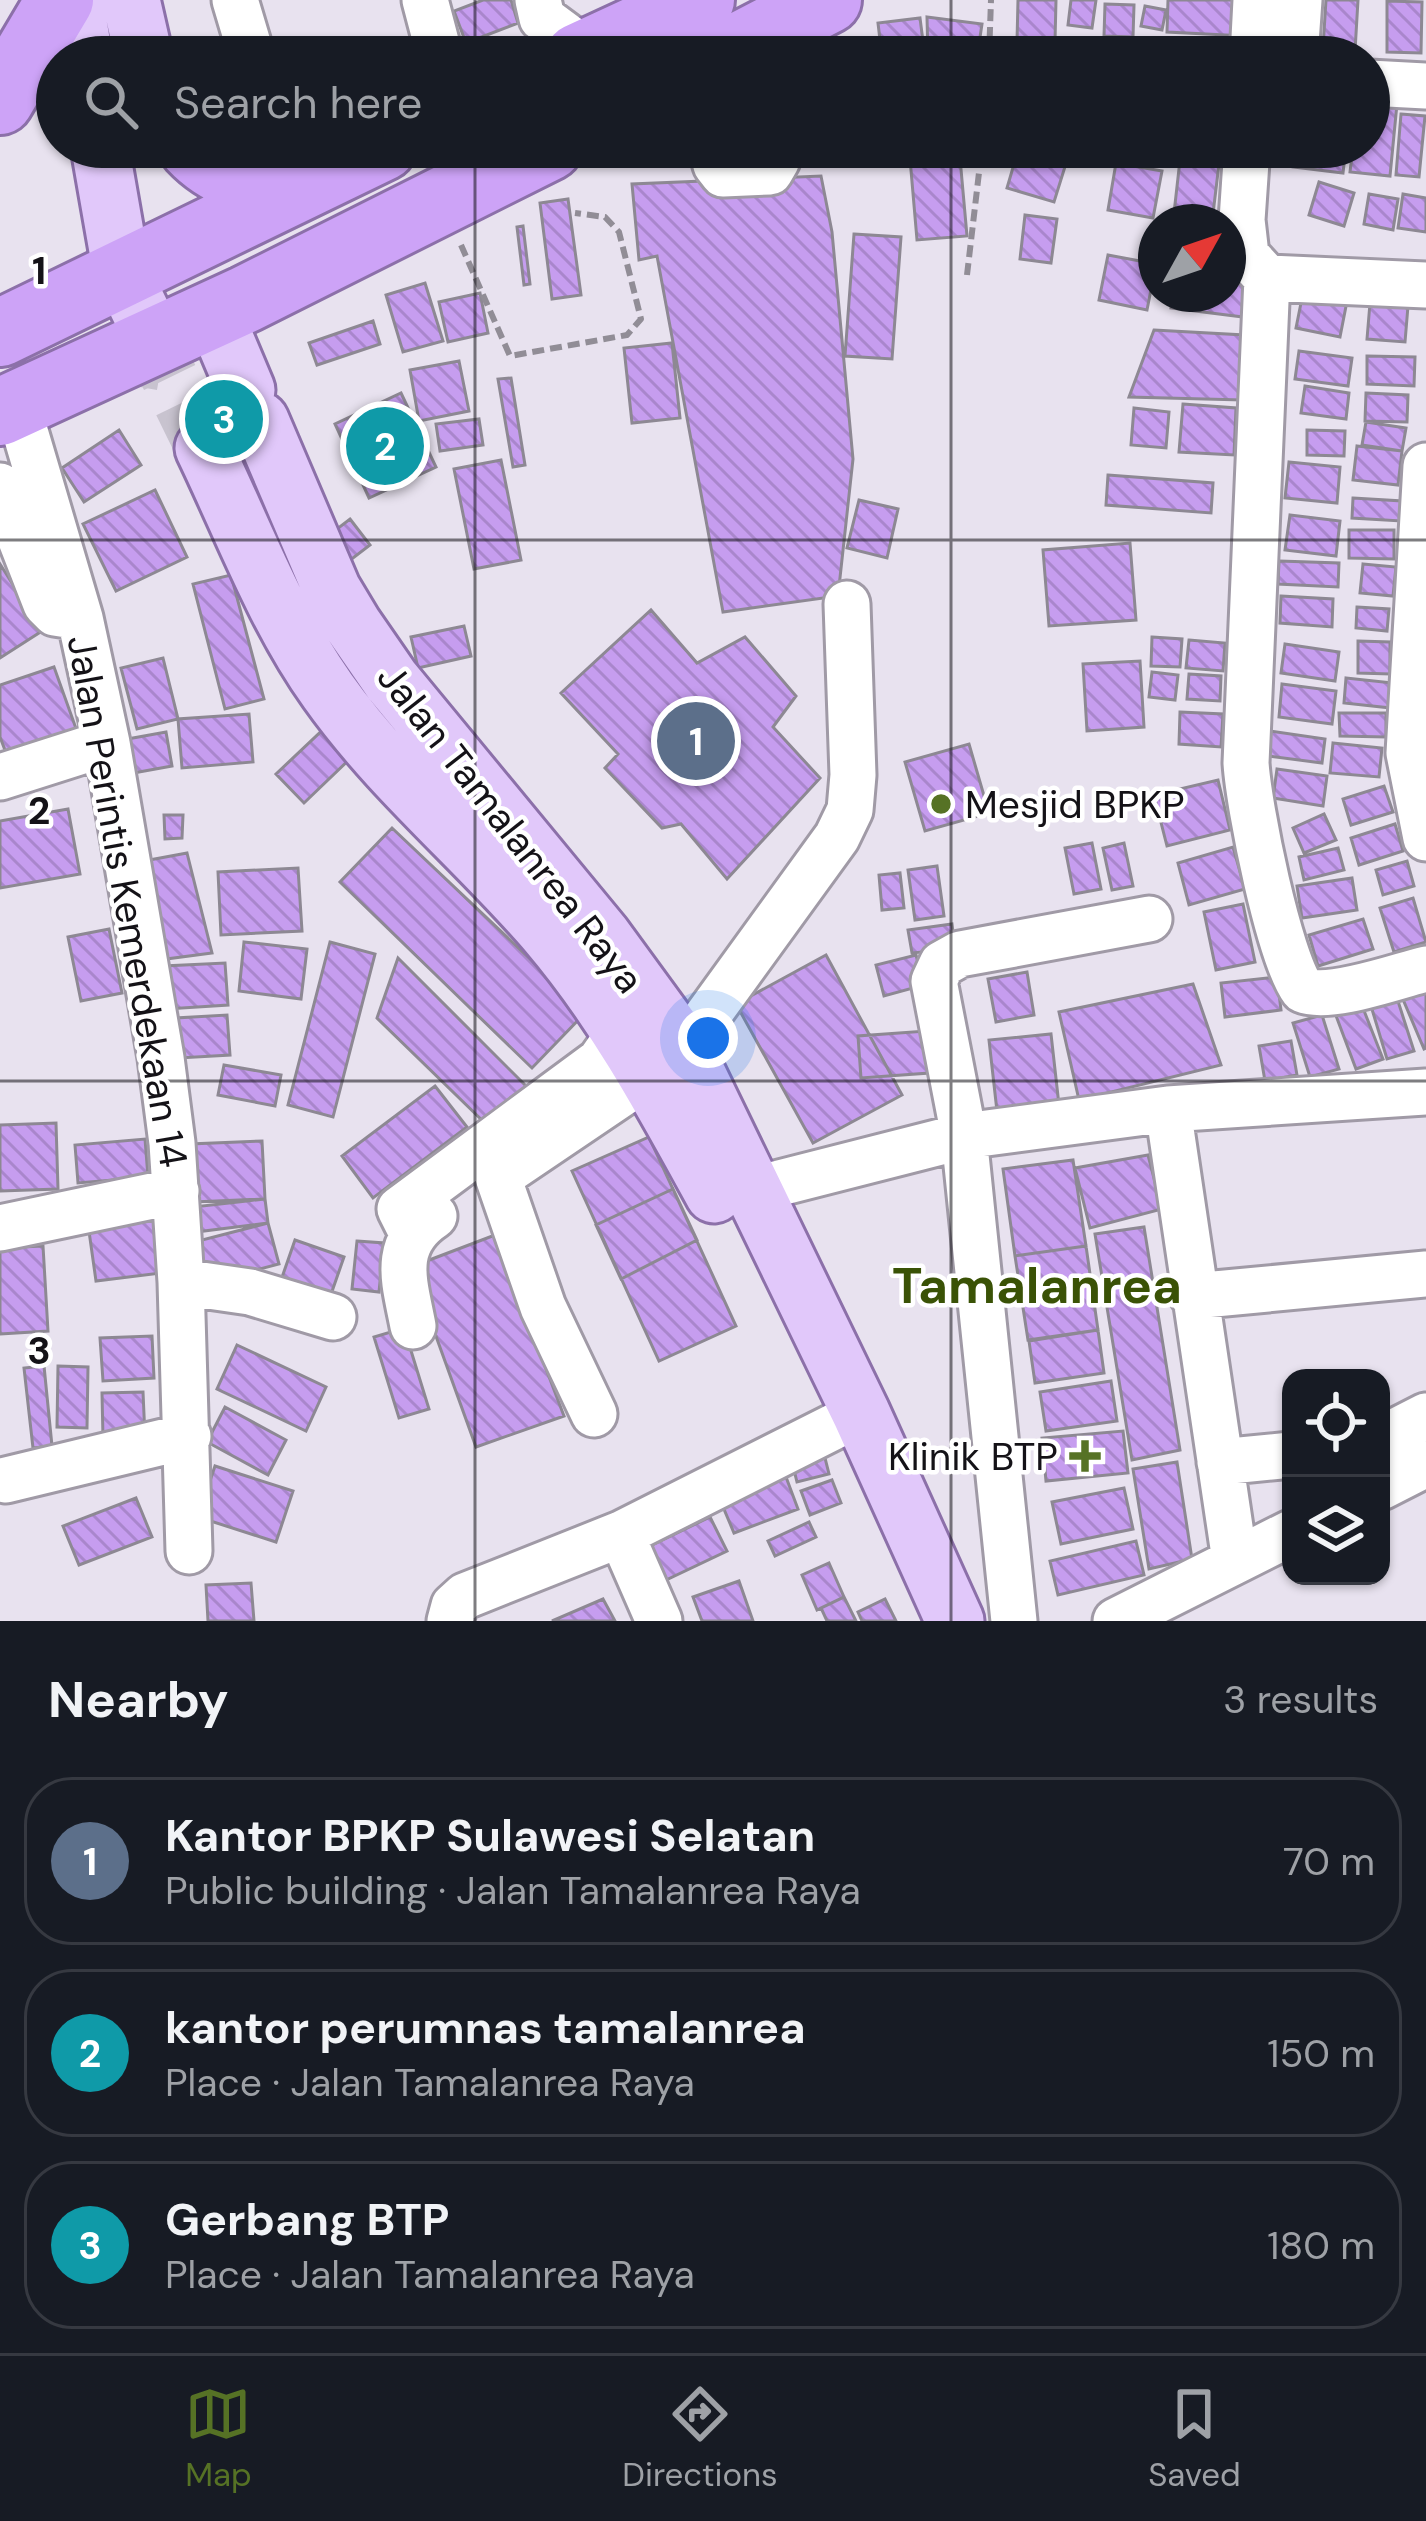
<!DOCTYPE html>
<meta charset="utf-8">
<style>
:root{--surface:#171b24;--page:#242831;--text:#f1f3f6;--muted:#9ea1a6;--line:#363941;--accent:#567225}
body{margin:0;font-family:"DM Sans",sans-serif;background:var(--page);color:var(--text)}
.controls{position:absolute;right:36px;bottom:36px;display:grid;overflow:hidden;border-radius:24px;box-shadow:0 3px 9px #0004}
.controls button{width:108px;height:108px;display:grid;place-items:center;padding:0;border:0;border-bottom:3px solid var(--line);background:var(--surface);color:var(--text);font:60px sans-serif}
.compass{position:absolute;left:1138px;top:204px;width:108px;height:108px;border-radius:50%;background:var(--surface);box-shadow:0 3px 9px #0004;rotate:50deg}
.you{position:absolute;left:708px;top:1038px;width:42px;height:42px;margin:-30px;border:9px solid #fff;border-radius:50%;background:#1a73e8;box-shadow:0 0 0 18px #1a73e833}
.badge{display:grid;place-items:center;width:78px;height:78px;border-radius:50%;background:var(--accent);color:#fff;font-size:39px;font-weight:700}
.pin{position:absolute;translate:-50% -50%;border:6px solid #fff;box-shadow:0 3px 12px #0006}
.list{margin:0;padding:0;list-style:none}
h2{display:flex;justify-content:space-between;align-items:center;height:156px;margin:0;padding:0 48px;font-size:51px}
h2 small{font-size:39px;font-weight:400;color:var(--muted)}
.list li{display:grid;grid-template-columns:78px 1fr auto;gap:36px;align-items:center;box-sizing:border-box;height:168px;margin:0 24px 24px;padding:0 24px;border:3px solid var(--line);border-radius:48px}
.list b{display:block;font-size:45px;white-space:nowrap}
.list p{margin:0;font-size:39px;white-space:nowrap;color:var(--muted)}
.list em{font-size:39px;font-style:normal;color:var(--muted)}
.icon{flex:none;width:66px;height:66px;fill:none;stroke:currentColor;stroke-width:2;stroke-linecap:round;stroke-linejoin:round}
.map{position:relative;flex:none;width:1426px;height:1621px;overflow:hidden}
.search{position:absolute;background:var(--surface);box-shadow:0 3px 9px #0004;left:36px;right:36px;top:36px;height:132px;display:flex;align-items:center;gap:30px;box-sizing:border-box;padding:0 42px;border-radius:66px;color:var(--muted);font-size:45px}
.sheet{height:732px;background:var(--surface)}
nav{display:flex;justify-content:space-around;align-items:center;box-sizing:border-box;height:168px;border-top:3px solid var(--line);background:var(--surface);font-size:33px;color:var(--muted)}
nav a{display:grid;justify-items:center;gap:6px}
nav .on{color:var(--accent)}
.map>svg:first-child{display:block}
</style>
<div class="map">
<svg width="1426" height="1621" viewBox="0 0 1426 1621">
<defs>
<pattern id="building-back-hatch" width="6" height="6" patternUnits="userSpaceOnUse" patternTransform="scale(3)"><rect width="6" height="6" fill="#c69def"/><path d="M-1 5l2 2M0 0l6 6M5-1l2 2" fill="none" stroke="#a986cc"/></pattern>
</defs>
<rect width="100%" height="100%" fill="#e8e2ef"/>
<path fill="url(#building-back-hatch)" stroke="#8d8893" stroke-width="3" d="M483,0H511L518,23L466,43L454,11Z
M1018,0H1056L1055,42H1017Z
M1071,0H1096L1092,28L1068,25Z
M1168,0H1247L1245,36L1167,32Z
M1326,0H1358L1355,51L1323,48Z
M1387,1L1422,2L1421,53L1387,52Z
M1105,4L1134,5L1133,37L1104,36Z
M1145,6L1166,10L1162,30L1141,26Z
M927,17L982,24L977,57H928Z
M920,18L925,57H882L878,23Z
M1132,46L1176,50L1175,57H1131Z
M1369,102L1397,104L1390,176L1350,172L1353,147H1369Z
M1401,114L1425,116L1419,177L1396,175Z
M909,147H959L967,236L917,240Z
M1019,147H1034L1068,157L1054,202L1007,188Z
M1295,147H1346L1343,173L1293,167Z
M1180,160L1219,164L1212,222H1173Z
M1116,163L1162,171L1153,218L1108,210Z
M821,176L832,232L853,459L838,596L723,612L657,256L639,260L632,184Z
M1319,182L1354,193L1344,226L1309,215Z
M1369,194L1398,199L1393,230L1364,224Z
M1403,194L1426,198V232L1398,228Z
M568,199L581,295L552,299L540,203Z
M1025,215L1057,219L1051,263L1020,259Z
M523,226L530,284L524,285L517,227Z
M854,234L901,237L892,359L845,356Z
M1108,255L1156,264L1147,310L1099,300Z
M1228,272L1248,275L1243,317L1171,308L1173,294H1228Z
M425,283L443,341L403,352L386,295Z
M1304,288L1348,296L1340,337L1296,328Z
M480,293L488,333L448,342L439,302Z
M1370,303L1408,306L1405,342L1367,339Z
M373,321L380,344L317,365L309,343Z
M1154,330L1244,335L1242,400L1129,397Z
M672,343L680,418L632,423L624,348Z
M1299,351L1352,358L1348,386L1295,379Z
M1367,356L1415,357L1414,386L1367,384Z
M459,361L469,411L419,421L410,370Z
M511,378L525,465L513,467L498,379Z
M262,382L277,413L183,458L168,427Z
M1305,386L1349,393L1346,419L1301,413Z
M401,393L436,467L369,498L335,424Z
M1366,393L1408,395L1407,422L1365,421Z
M1183,404L1236,408L1234,455L1179,452Z
M1134,408L1169,412L1166,448L1131,445Z
M479,419L483,445L440,451L436,424Z
M1366,422L1406,428L1402,451L1362,445Z
M119,430L141,465L84,502L62,468Z
M1307,430L1345,431L1344,456L1307,455Z
M1357,446L1402,451L1398,485L1353,480Z
M501,460L521,560L474,569L454,469Z
M1289,462L1340,467L1337,503L1285,498Z
M1108,475L1213,483L1211,513L1106,505Z
M155,490L187,557L116,591L83,524Z
M1353,498L1402,501L1401,521L1352,518Z
M859,500L898,509L887,558L847,548Z
M1290,515L1340,521L1336,556L1285,550Z
M350,519L370,545L340,568L320,542Z
M1349,530H1394V559L1349,558Z
M1130,543L1136,620L1049,626L1043,550Z
M1279,561L1339,563L1338,587L1278,584Z
M0,564L42,631L0,658Z
M1363,564L1396,567L1393,596L1360,593Z
M231,575L264,699L225,709L193,584Z
M1281,596L1333,599L1332,627L1280,623Z
M1357,607L1389,609L1387,631L1356,628Z
M651,610L697,663L745,637L796,696L773,727L820,778L727,879L681,824L662,828L605,768L618,754L561,693Z
M464,626L471,656L418,668L411,637Z
M1152,637L1182,639L1180,667L1151,666Z
M1189,640L1225,643L1223,671L1186,668Z
M1358,641L1390,642V674L1358,673Z
M1285,644L1339,652L1335,681L1281,673Z
M163,658L178,719L137,729L121,668Z
M1140,661L1144,727L1087,731L1083,664Z
M54,667L78,734L8,758L0,737V685Z
M1152,672L1178,675L1175,700L1149,697Z
M1189,674L1221,676L1220,701L1187,699Z
M1346,678L1393,683L1391,708L1344,703Z
M1282,684L1336,691L1332,724L1279,717Z
M1180,712L1223,714L1221,747L1179,744Z
M1339,713H1386V737L1340,736Z
M249,714L253,762L182,768L178,719Z
M329,724L356,753L304,803L276,774Z
M1263,730L1325,739L1322,763L1260,755Z
M166,732L172,766L128,774L122,740Z
M1333,743L1382,748L1379,777L1330,773Z
M969,744L989,813L925,831L905,762Z
M1277,769L1327,776L1323,806L1273,798Z
M1218,780L1230,830L1167,846L1154,795Z
M1384,786L1393,812L1351,825L1343,799Z
M68,809L80,874L0,888V821Z
M1324,814L1336,840L1304,853L1293,828Z
M164,815H183L182,838L165,839Z
M1395,824L1403,851L1359,865L1351,838Z
M392,828L586,1012L532,1068L340,882Z
M1092,843L1101,889L1074,894L1065,848Z
M1124,843L1133,886L1112,890L1103,848Z
M1233,847L1245,889L1189,905L1178,863Z
M1338,848L1344,870L1304,880L1299,857Z
M187,853L212,953L166,959L144,861Z
M1407,861L1414,886L1383,895L1376,870Z
M937,866L944,916L915,920L908,870Z
M298,868L302,931L221,935L218,872Z
M900,873L904,908L882,910L879,875Z
M1352,878L1357,910L1302,918L1297,886Z
M1413,898L1426,942L1394,952L1380,908Z
M1243,904L1255,962L1216,970L1204,912Z
M1363,919L1373,949L1318,966L1309,935Z
M952,924L955,949L912,953L908,930Z
M109,929L122,993L81,1001L68,937Z
M244,942L307,949L301,999L239,991Z
M330,942L375,954L333,1117L288,1105Z
M826,955L902,1095L813,1143L736,1004Z
M916,955L924,985L884,996L876,965Z
M398,958L531,1091L489,1127L377,1018Z
M225,963L228,1005L167,1009L164,966Z
M1027,972L1034,1015L996,1022L988,979Z
M1277,977L1281,1010L1225,1017L1221,983Z
M1193,984L1221,1065L1079,1100L1059,1012Z
M1426,987V1048L1424,1049L1402,997Z
M1397,998L1414,1051L1387,1059L1371,1006Z
M1361,1003L1383,1059L1356,1069L1335,1013Z
M227,1015L230,1055L179,1058L176,1018Z
M1322,1015L1339,1069L1310,1077L1293,1023Z
M926,1031L929,1073L861,1078L858,1036Z
M1051,1034L1061,1123L999,1129L989,1040Z
M1291,1041L1297,1075L1265,1081L1259,1046Z
M224,1065L281,1075L275,1106L218,1095Z
M435,1086L467,1127L373,1198L342,1156Z
M56,1123L58,1189L0,1191V1125Z
M649,1137L736,1326L659,1361L572,1171Z
M145,1139L148,1177L78,1183L75,1145Z
M262,1141L265,1199L193,1202L190,1144Z
M1148,1155L1162,1209L1090,1228L1075,1168Z
M1073,1160L1086,1246L1015,1256L1003,1169Z
M673,1189L697,1240L621,1279L596,1225Z
M265,1199L268,1223L196,1232L193,1207Z
M152,1209L161,1273L96,1281L87,1217Z
M268,1223L279,1264L209,1282L198,1241Z
M1144,1227L1180,1450L1132,1460L1095,1234Z
M495,1235L564,1416L476,1447L411,1267Z
M295,1240L344,1257L329,1300L280,1283Z
M357,1241L384,1243L379,1292L352,1289Z
M43,1246L48,1331L0,1334V1248Z
M1086,1246L1098,1330L1028,1340L1015,1256Z
M404,1328L429,1409L399,1418L374,1337Z
M1098,1330L1104,1373L1035,1383L1029,1341Z
M152,1336L154,1378L103,1381L100,1338Z
M237,1345L326,1387L306,1431L217,1389Z
M44,1366L52,1446L33,1448L24,1368Z
M58,1366L88,1367L87,1428L57,1427Z
M1111,1381L1117,1421L1046,1431L1040,1392Z
M143,1392L145,1437L103,1438L102,1393Z
M225,1407L286,1440L268,1475L207,1442Z
M1123,1431L1128,1473L1046,1481L1042,1438Z
M824,1454L829,1474L797,1482L792,1462Z
M1177,1462L1192,1559L1149,1569L1133,1469Z
M215,1466L293,1491L276,1542L198,1517Z
M786,1477L798,1509L734,1533L721,1502Z
M832,1480L841,1503L810,1515L801,1491Z
M1124,1488L1133,1529L1061,1544L1052,1502Z
M136,1498L152,1537L79,1565L63,1526Z
M710,1517L727,1551L666,1580L650,1546Z
M809,1522L816,1537L775,1556L768,1541Z
M1136,1541L1144,1575L1058,1595L1050,1561Z
M829,1563L844,1597L817,1610L802,1575Z
M739,1581L753,1621H702L693,1597Z
M251,1583L254,1621H208L206,1585Z
M844,1597L856,1621H827L821,1608Z
M603,1599L615,1621H552Z
M885,1599L896,1621H862L858,1612Z"/>
<g fill="none" stroke-linecap="round" stroke-linejoin="round">
<path stroke="#c8c3cf" stroke-width="57" stroke-dasharray="57 28" stroke-linecap="butt" d="M123,355L162,362L204,448"/>
<g stroke="#a09aa6" stroke-width="51">
<path id="minor" d="M235,0L252,57
M425,0L440,57
M538,0L542,18L588,52
M1253,57L1256,0
M1295,57L1299,0
M1369,83L1426,86
M711,147L716,165L723,174L770,172L777,160L776,147
M1247,147L1242,220L1246,255L1267,278L1246,763C1249,808 1279,958 1303,990C1330,1001 1397,976 1426,969
M1267,278L1426,285
M17,404L80,618L107,743L161,1058L172,1143L181,1282L189,1551
M1426,466L1409,753L1426,838
M0,486L46,604L55,613L74,616
M0,777L107,743
M684,1048L837,837L850,810L853,775L847,604
M1168,1109L1235,1561
M752,1190L964,1136L1168,1109L1426,1092
M0,1228L176,1191
M413,1235L400,1209L600,1061L621,1031
M181,1282L250,1292L333,1317
M1193,1296L1426,1274
M413,1326C405,1283 390,1245 434,1216
M594,1414L543,1307L498,1177L649,1075
M1381,1439L1426,1416
M1220,1462L1291,1455
M6,1480L188,1436
M1381,1487L1426,1464
M621,1534L659,1621
M450,1621L454,1606L465,1596L621,1534L861,1413
M1014,1621L964,1136L934,981L942,964L960,954L1149,919
M1116,1621L1291,1533"/>
</g>
<g stroke="#8c70a9" stroke-width="63">
<path id="major" d="M74,0L84,57
M131,0L144,57
M100,147L122,273L155,341
M214,314L246,390
M260,421L332,590L353,625L391,680L603,937L684,1048L861,1413L955,1621
M204,448C243,529 275,617 328,691C391,780 478,851 548,933C616,1013 664,1103 714,1194"/>
</g>
<g stroke="#8c70a9" stroke-width="72">
<path id="highway" d="M578,57L701,0
M718,57L828,0
M0,101L60,0
M192,147C220,177 253,183 292,191
M0,333L383,147
M0,412L246,299L549,147"/>
</g>
<path stroke="#918d96" stroke-width="6" stroke-dasharray="12 6" stroke-linecap="butt" d="M989,57L991,0
M461,245L510,356L627,335L641,319L619,232L605,217L575,213
M967,275L982,147"/>
<use href="#minor" stroke="#fff" stroke-width="45"/>
<use href="#major" stroke="#e1c8fa" stroke-width="57"/>
<use href="#highway" stroke="#cda3f7" stroke-width="66"/>
</g>
<path fill="none" stroke="#141217" stroke-width="3" stroke-opacity="0.55" d="M475,0V57M951,0V57M475,147V1621M951,147V1621M0,540H1426M0,1081H1426"/>
<g fill="#567225" stroke="#fff" stroke-width="4.5">
<circle cx="941" cy="804" r="12"/>
<path d="M1079 1438h12v12h12v12h-12v12h-12v-12h-12v-12h12z"/>
</g>
<g text-anchor="middle" stroke-width="9" stroke-linejoin="round" paint-order="stroke">
<g font-size="39" fill="#141217" stroke="#fff" text-anchor="start">
<text x="965" y="818">Mesjid BPKP</text>
<text x="1058" y="1470" text-anchor="end">Klinik BTP</text>
</g>
<g font-size="39" fill="#141217" stroke="#fff">
<text transform="translate(511 828) rotate(52)" y="14">Jalan Tamalanrea Raya</text>
<text transform="translate(128 901) rotate(80)" y="14">Jalan Perintis Kemerdekaan 14</text>
</g>
<g font-size="51" font-weight="bold" fill="#3a5206" stroke="#fff">
<text x="1037" y="1303">Tamalanrea</text>
</g>
</g>
<g font-size="39" text-anchor="middle" font-weight="bold" fill="#141217" stroke="#fff" stroke-width="9" stroke-linejoin="round" paint-order="stroke">
<text x="39" y="284">1</text>
<text x="39" y="824">2</text>
<text x="39" y="1364">3</text>
</g>
</svg>
<div class="controls">
<button><svg class="icon" aria-label="locate" viewBox="0 0 24 24"><circle cx="12" cy="12" r="6"/><path d="M12 2v4M12 18v4M2 12h4M18 12h4"/></svg></button>
<button><svg class="icon" aria-label="layers" viewBox="0 0 24 24"><path d="M12 4l9 5-9 5-9-5zM3 14l9 5 9-5"/></svg></button>
</div>
<svg class="compass" viewBox="-18 -18 36 36"><path d="M0-13l5 13h-10z" fill="#e53935"/><path d="M0 13l5-13h-10z" fill="#9ea1a6"/></svg>
<div class="you"></div>
<div class="pin badge" style="left:696px;top:741px;background:#5c6f8a">1</div>
<div class="pin badge" style="left:385px;top:446px;background:#0f9aa8">2</div>
<div class="pin badge" style="left:224px;top:419px;background:#0f9aa8">3</div>
<div class="search"><svg class="icon" aria-label="search" viewBox="0 0 24 24"><circle cx="10" cy="10" r="6"/><path d="M15 15l6 6"/></svg>Search here</div>
</div>
<section class="sheet">
<h2>Nearby<small>3 results</small></h2>
<ul class="list">
<li><span class="badge" style="background:#5c6f8a">1</span><div><b>Kantor BPKP Sulawesi Selatan</b><p>Public building · Jalan Tamalanrea Raya</p></div><em>70 m</em></li>
<li><span class="badge" style="background:#0f9aa8">2</span><div><b>kantor perumnas tamalanrea</b><p>Place · Jalan Tamalanrea Raya</p></div><em>150 m</em></li>
<li><span class="badge" style="background:#0f9aa8">3</span><div><b>Gerbang BTP</b><p>Place · Jalan Tamalanrea Raya</p></div><em>180 m</em></li>
</ul>
</section>
<nav>
<a class="on"><svg class="icon" aria-label="map" viewBox="0 0 24 24"><path d="M3 6l6-2 6 2 6-2v14l-6 2-6-2-6 2zM9 4v14M15 6v14"/></svg>Map</a>
<a><svg class="icon" aria-label="directions" viewBox="0 0 24 24"><path d="M12 3l9 9-9 9-9-9zM9 14v-3h6M13 9l2 2-2 2"/></svg>Directions</a>
<a><svg class="icon" aria-label="saved" viewBox="0 0 24 24"><path d="M7 4h10v16l-5-4-5 4z"/></svg>Saved</a>
</nav>
